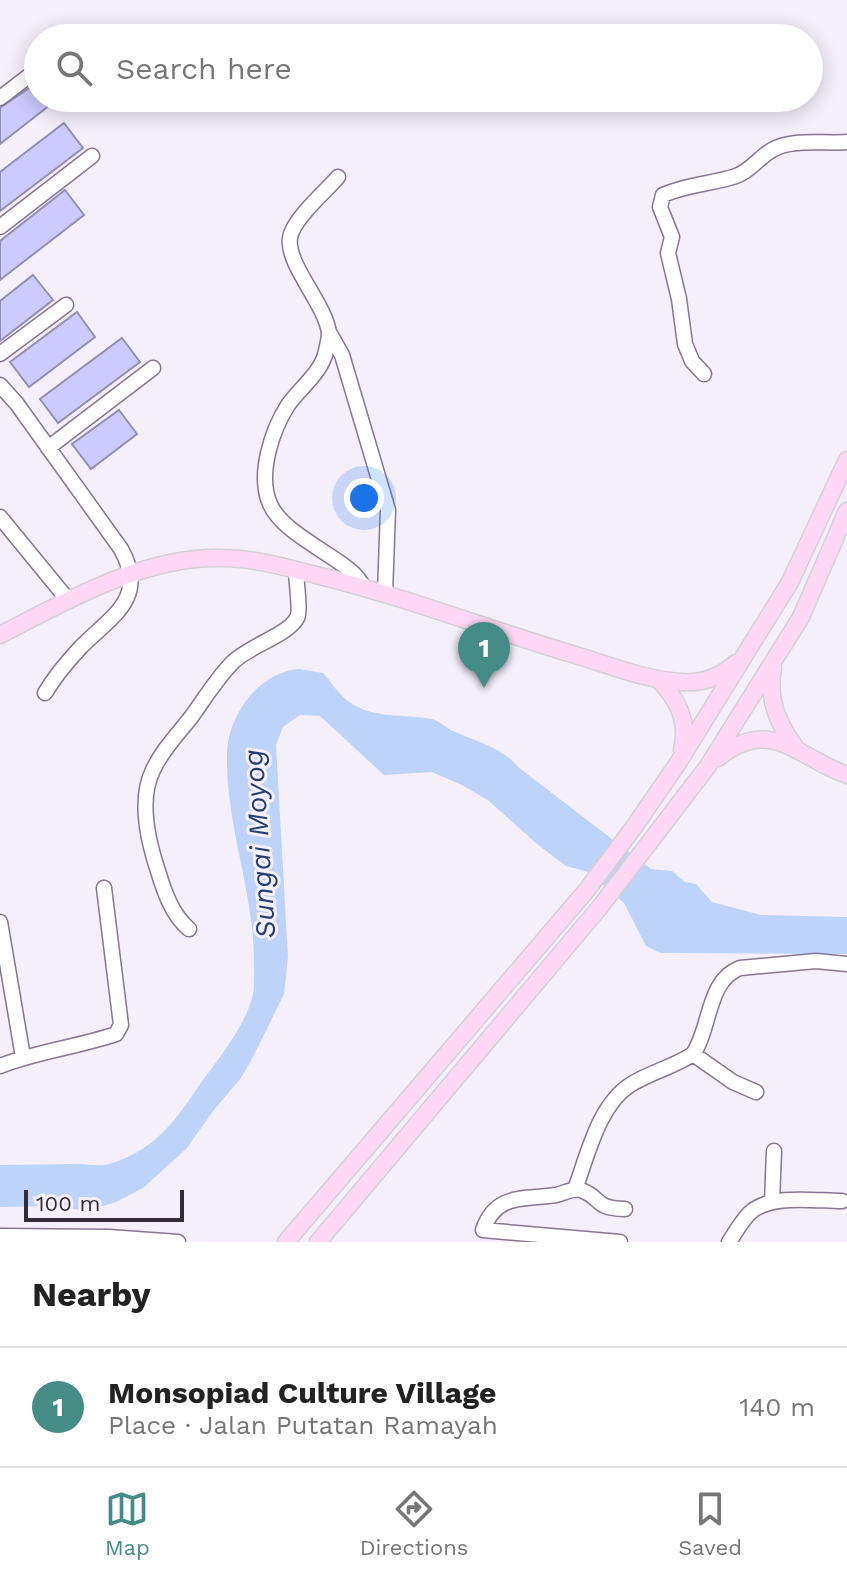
<!DOCTYPE html>
<meta charset="utf-8">
<style>
:root{--surface:#fff;--page:#f6f6f6;--text:#222;--muted:#767676;--line:#e0e0e0;--accent:#458c87}
body{margin:0;font-family:"Work Sans",sans-serif;background:var(--page);color:var(--text)}
.scale{position:absolute;left:24px;bottom:20px;width:160px;box-sizing:border-box;padding-left:8px;border:4px solid #332c37;border-top:0;font-size:22px;line-height:28px;white-space:nowrap;color:#332c37;-webkit-text-stroke:6px #f5eefb;paint-order:stroke}
.you{position:absolute;left:364px;top:498px;width:28px;height:28px;margin:-20px;border:6px solid #fff;border-radius:50%;background:#1a73e8;box-shadow:0 0 0 12px #1a73e833}
.badge{display:grid;place-items:center;width:52px;height:52px;border-radius:50%;background:var(--accent);color:#fff;font-size:26px;font-weight:700}
.pin{position:absolute;translate:-50% -66px;filter:drop-shadow(0 2px 4px #0008)}
.pin::after{content:'';position:absolute;top:42px;width:28px;height:24px;background:inherit;clip-path:polygon(0 0,100% 0,50% 100%)}
.list{margin:0;padding:0;list-style:none}
h2{display:flex;justify-content:space-between;align-items:center;height:104px;margin:0;padding:0 32px;font-size:34px}
h2 small{font-size:26px;font-weight:400;color:var(--muted)}
.list li{display:grid;grid-template-columns:52px 1fr auto;gap:24px;align-items:center;box-sizing:border-box;height:120px;padding:0 32px;border-top:2px solid var(--line)}
.list b{display:block;font-size:30px;white-space:nowrap}
.list p{margin:0;font-size:26px;white-space:nowrap;color:var(--muted)}
.list em{font-size:26px;font-style:normal;color:var(--muted)}
.icon{flex:none;width:44px;height:44px;fill:none;stroke:currentColor;stroke-width:2;stroke-linecap:round;stroke-linejoin:round}
.map{position:relative;flex:none;width:847px;height:1242px;overflow:hidden}
.search{position:absolute;background:var(--surface);box-shadow:0 4px 20px #0003;left:24px;right:24px;top:24px;height:88px;display:flex;align-items:center;gap:20px;box-sizing:border-box;padding:0 28px;border-radius:44px;color:var(--muted);font-size:30px}
.sheet{height:224px;background:var(--surface)}
nav{display:flex;justify-content:space-around;align-items:center;box-sizing:border-box;height:112px;border-top:2px solid var(--line);background:var(--surface);font-size:22px;color:var(--muted)}
nav a{display:grid;justify-items:center;gap:4px}
nav .on{color:var(--accent)}
.map>svg:first-child{display:block}
</style>
<div class="map">
<svg width="847" height="1242" viewBox="0 0 847 1242">
<rect width="100%" height="100%" fill="#f5eefb"/>
<path fill="#bed3f9" d="M299,669L323,673C331,681 338,694 348,701C371,719 405,714 432,719C440,721 446,728 453,731C475,741 503,748 518,767L651,869L672,871L685,882L696,884L712,902L761,915L847,917V954L661,953L646,946L624,903L588,872L566,866L537,844L489,801L464,786L432,772L384,775L320,716L300,715L283,727L276,745L288,957L284,994L253,1057L241,1078L213,1111L187,1148L143,1188L116,1202L86,1211L56,1206L0,1207V1165C26,1165 52,1164 79,1164C89,1164 99,1167 109,1164C153,1151 173,1124 198,1087C216,1062 247,1024 253,994C255,983 254,969 254,957C253,890 225,820 227,754C228,715 259,672 299,669Z"/>
<path fill="#cdcaff" stroke="#9290b0" stroke-width="2" d="M38,82V98H59L0,144V108Z
M64,123L83,148L0,211V172Z
M65,190L84,215L0,280V241Z
M33,275L53,300L0,341V301Z
M77,312L95,337L29,387L10,362Z
M122,338L140,362L58,423L40,399Z
M119,410L137,434L91,469L72,444Z"/>
<g fill="none" stroke-linecap="round" stroke-linejoin="round">
<g stroke="#877692" stroke-width="17">
<path id="minor" d="M0,98L38,69
M338,177C326,191 292,220 290,238C286,264 326,305 329,333C329,338 327,346 326,351C322,372 300,388 288,405C272,430 257,475 270,504C285,539 355,561 363,587
M0,227L92,156
M329,332L342,355L388,510L385,593
M0,354L66,305
M704,374L692,361L685,344L679,299L668,253L672,237L660,207L663,195C687,184 712,184 736,176C751,171 759,157 772,150C791,138 825,144 847,142
M0,385L17,404L121,549C149,599 110,617 80,648C67,662 55,676 45,693
M48,448L153,368
M0,517L68,600
M0,922L23,1057
M189,929C172,915 164,891 158,871C148,841 138,800 153,770C162,750 179,733 192,716C205,698 217,678 233,662C249,646 288,635 297,618C301,611 296,582 296,570
M693,1054L733,1082L756,1092
M0,1066C38,1051 78,1047 116,1034L121,1025L104,888
M575,1189C588,1155 598,1106 630,1085C650,1072 674,1067 693,1054C711,1028 707,980 740,968L816,961L847,964
M772,1202L774,1151
M0,1236L109,1237L178,1242
M620,1242L483,1230C496,1192 526,1200 556,1195C565,1193 572,1188 581,1190C603,1198 592,1208 625,1209
M729,1242C736,1232 743,1218 752,1211C774,1194 815,1201 842,1201"/>
</g>
<g stroke="#d2d1d3" stroke-width="19">
<path id="major" d="M0,635C66,601 144,556 221,558C253,558 285,567 316,575C406,597 493,631 582,657C614,667 647,680 681,682C702,684 720,677 736,663
M773,668C767,698 777,722 795,747
M658,679C678,700 689,721 682,750
M718,758C771,715 798,758 847,775
M286,1242L586,891L634,827L678,763L790,582L847,460
M318,1242L600,907L708,766L801,617L847,511"/>
</g>
<use href="#minor" stroke="#fff" stroke-width="14"/>
<use href="#major" stroke="#fed7f4" stroke-width="16"/>
</g>
<g text-anchor="middle" stroke-width="6" stroke-linejoin="round" paint-order="stroke">
<g font-size="28" font-style="italic" fill="#223e76" stroke="#f5eefb">
<text transform="translate(259 844) rotate(-94)" y="10">Sungai Moyog</text>
</g>
</g>
</svg>
<div class="scale">100 m</div>
<div class="you"></div>
<div class="pin badge" style="left:484px;top:688px">1</div>
<div class="search"><svg class="icon" aria-label="search" viewBox="0 0 24 24"><circle cx="10" cy="10" r="6"/><path d="M15 15l6 6"/></svg>Search here</div>
</div>
<section class="sheet">
<h2>Nearby<small></small></h2>
<ul class="list">
<li><span class="badge">1</span><div><b>Monsopiad Culture Village</b><p>Place · Jalan Putatan Ramayah</p></div><em>140 m</em></li>
</ul>
</section>
<nav>
<a class="on"><svg class="icon" aria-label="map" viewBox="0 0 24 24"><path d="M3 6l6-2 6 2 6-2v14l-6 2-6-2-6 2zM9 4v14M15 6v14"/></svg>Map</a>
<a><svg class="icon" aria-label="directions" viewBox="0 0 24 24"><path d="M12 3l9 9-9 9-9-9zM9 14v-3h6M13 9l2 2-2 2"/></svg>Directions</a>
<a><svg class="icon" aria-label="saved" viewBox="0 0 24 24"><path d="M7 4h10v16l-5-4-5 4z"/></svg>Saved</a>
</nav>
